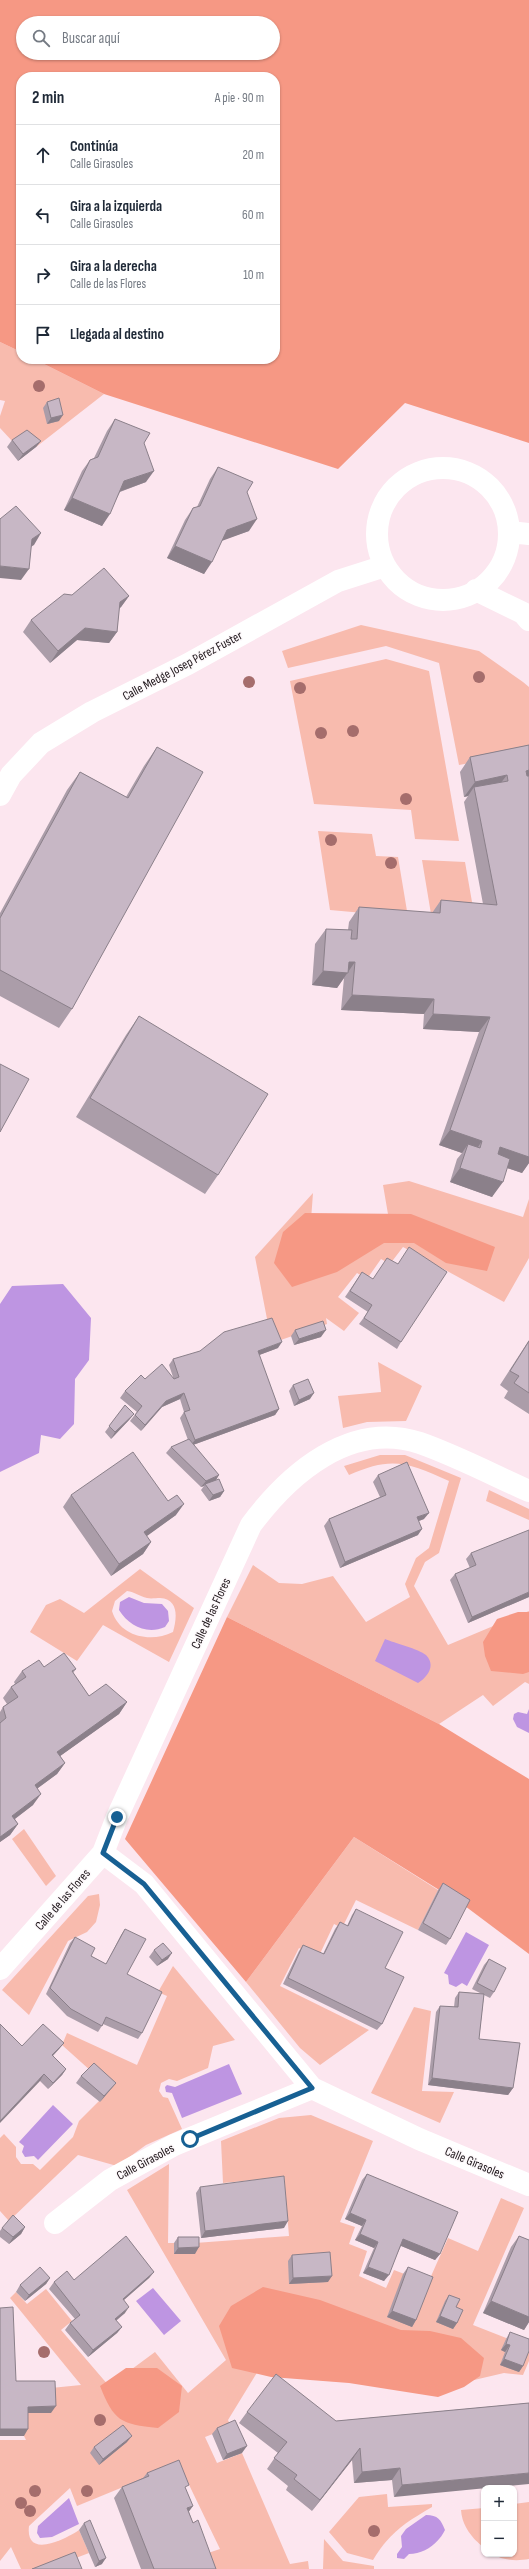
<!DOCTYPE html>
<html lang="es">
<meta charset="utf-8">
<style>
:root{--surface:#fff;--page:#f6f6f7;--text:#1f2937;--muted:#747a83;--line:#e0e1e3}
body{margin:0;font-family:"Sofia Sans Condensed",sans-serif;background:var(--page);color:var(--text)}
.controls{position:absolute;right:12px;bottom:12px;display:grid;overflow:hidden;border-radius:8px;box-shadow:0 1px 3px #0004}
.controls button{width:36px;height:36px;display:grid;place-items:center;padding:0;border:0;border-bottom:1px solid var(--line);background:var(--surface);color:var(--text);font:20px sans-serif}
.stop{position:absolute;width:12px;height:12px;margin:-9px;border:3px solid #176093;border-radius:50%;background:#fff}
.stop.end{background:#176093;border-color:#fff;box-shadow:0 1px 4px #0008}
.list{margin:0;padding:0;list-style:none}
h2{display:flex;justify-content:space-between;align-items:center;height:52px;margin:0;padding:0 16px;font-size:17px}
h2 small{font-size:13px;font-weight:400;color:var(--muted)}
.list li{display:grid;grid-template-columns:26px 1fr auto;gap:12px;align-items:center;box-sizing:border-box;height:60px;padding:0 16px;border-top:1px solid var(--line)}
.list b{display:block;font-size:15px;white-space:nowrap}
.list p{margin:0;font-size:13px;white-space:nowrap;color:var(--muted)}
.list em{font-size:13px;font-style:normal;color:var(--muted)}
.icon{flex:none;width:22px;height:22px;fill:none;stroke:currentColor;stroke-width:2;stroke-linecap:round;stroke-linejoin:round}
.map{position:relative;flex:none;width:529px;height:2569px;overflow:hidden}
.search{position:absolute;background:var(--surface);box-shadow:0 1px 3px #0004;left:16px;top:16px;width:264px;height:44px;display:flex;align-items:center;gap:10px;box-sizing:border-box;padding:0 14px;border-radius:22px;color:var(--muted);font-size:15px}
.panel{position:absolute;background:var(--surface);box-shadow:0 1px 3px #0004;left:16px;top:72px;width:264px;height:292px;border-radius:16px}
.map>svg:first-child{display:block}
</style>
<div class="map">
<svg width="529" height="2569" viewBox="0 0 529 2569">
<rect width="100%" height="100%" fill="#fce6ef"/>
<path fill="#f8bbae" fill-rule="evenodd" d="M0,342L21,352V359H34L104,394L36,447L23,436L13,442L0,428V416L5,401L0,400Z
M361,625L479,651L523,682L529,687V752L459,765L439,663L386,646L288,668L282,651Z
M386,659L429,671L459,841L415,839L411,810L314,804L290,681Z
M318,831L372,834L376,856L398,857L408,917L330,910Z
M422,860L465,862L475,919L431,914Z
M409,1181L523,1217L529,1199V1258L504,1302L403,1247L390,1264L381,1259L367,1279L357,1273L338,1297L359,1313L344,1331L326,1318L327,1324L275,1342L268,1324L255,1257L313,1193L311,1220H389L383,1185Z
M378,1362L422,1386L406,1421L367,1422L343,1428L338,1396L381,1392Z
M380,1455H405L461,1478L439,1553L425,1562L414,1586L448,1645L529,1611V1684L525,1682L493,1706L483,1695L439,1724L227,1617L253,1565L279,1583L302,1584L333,1576L366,1622L410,1597L405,1584L416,1558L429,1548L449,1481C408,1462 391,1456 349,1475L344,1466Z
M489,1490L529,1509V1520L486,1501Z
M140,1569L194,1608L169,1662L103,1625L77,1661L30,1632L46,1605L60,1599L84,1613ZM127,1591C135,1592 139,1596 147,1598C151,1599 156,1598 160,1598C179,1599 177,1618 173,1632C151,1643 120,1637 112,1611L115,1601Z
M24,1829L56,1876L46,1886L12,1839Z
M354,1837L438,1890L418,1930L356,1900L342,1928L334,1924L318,1958L299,1948L280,1986L369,2030L320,2065L300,2048L246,1982Z
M99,1894L100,1905L96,1922L87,1932L68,1941L29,2015L2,1990L88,1896Z
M173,1966L235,2040L213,2046L208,2068L177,2081L169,2079L161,2083L159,2091L163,2097L168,2098L182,2129L146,2145L117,2166L78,2155L9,2221L0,2211V2138L4,2134L16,2147V2157L21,2164H33L40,2170L73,2137L79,2121L111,2089L62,2045L67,2033L137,2065L167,1996L158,1992Z
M414,2007L431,2011L422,2091L454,2092L440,2123L371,2093Z
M311,2115L373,2141L340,2222L355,2227L349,2244L367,2251L359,2276L386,2288L394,2270L428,2283L448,2238L478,2251L501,2198L524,2208L473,2325L529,2347V2361L523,2375L504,2373L457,2384L258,2371L228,2420L231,2427L205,2437L217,2463L242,2453L290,2564L308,2561L309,2569H211L205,2554L220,2549L179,2464L77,2506L70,2488L29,2526C25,2560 66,2539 79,2530L89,2553L47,2569H21L11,2547L0,2561V2440H26L24,2436L23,2413L51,2388L81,2385L10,2298L16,2292L27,2304L46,2289L72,2321L61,2330L109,2386L155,2352L188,2393L226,2360L127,2190L169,2164L168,2243H174V2254L195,2243L289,2236L284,2177L223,2183L221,2141L279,2118Z
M387,2494L388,2507L432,2504V2507C405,2523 390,2532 373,2560L347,2553L329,2532L359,2497Z
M529,2502V2559C518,2561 503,2561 493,2554H514V2504Z
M484,2508V2548C472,2538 462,2526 461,2510Z
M324,2539L343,2561L374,2566V2569H323Z"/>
<path fill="#f69884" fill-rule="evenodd" d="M0,0H529V443L405,403L338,469L104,394L34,359H275V77H21V352L0,342ZM23,23H273V53H23Z
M305,1213L411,1214L495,1247L487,1271L446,1263L414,1243H384L337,1272L292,1287L274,1263L283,1232Z
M518,1612H529V1672L523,1674L491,1671L485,1656L483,1642L497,1619Z
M227,1617L439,1724L529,1779V1954L465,1906L354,1837L246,1982L125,1839Z
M263,2287L320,2300L401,2330L430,2331L461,2338L484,2358L480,2376L464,2387L438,2397L349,2383L271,2377L232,2368L219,2326L231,2306Z
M126,2368H157L182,2386L179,2412L158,2428C120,2424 114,2421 100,2386Z"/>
<path fill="#be95e2" d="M63,1284L91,1318L89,1360L75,1379L74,1424L60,1439L41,1435L39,1453L0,1472V1304L12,1286Z
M129,1597L144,1603L162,1604L168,1611L169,1621L165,1627C147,1635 129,1626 119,1610L120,1602Z
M385,1639C394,1643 419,1649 426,1655C436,1665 428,1677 418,1683L375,1661Z
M529,1709V1733L517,1727L513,1719L514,1714L518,1712L527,1714Z
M466,1932L489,1945L467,1986L462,1983L456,1987L449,1984L448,1975L444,1973Z
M229,2064L242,2094L182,2118L172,2093L166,2092L165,2087L167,2085L175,2087Z
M53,2105L73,2124L38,2160L34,2156L25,2157L22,2152L24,2146L19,2142Z
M153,2288L181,2321L164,2335L136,2301Z
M69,2498L79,2524L52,2537L40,2538L37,2533L38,2526Z
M426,2515C438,2515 441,2520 445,2530C438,2544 424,2554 409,2554L404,2559L397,2558V2554L402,2547L401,2536L406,2529Z"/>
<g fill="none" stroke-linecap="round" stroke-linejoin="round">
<path stroke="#fff" stroke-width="22" d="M377 534a66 66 0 1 1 132 0a66 66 0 1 1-132 0Z
M510,532L529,534
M476,590L523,613L529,620
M0,795L11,775L41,743L92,712L188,664L338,581L385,566
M103,1853L144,1884L312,2088L419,2139L529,2185
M0,1969L103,1853L117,1817L251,1525C289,1474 350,1420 420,1443C457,1456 493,1475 529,1491
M55,2223L110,2180L174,2145L312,2088"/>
</g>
<g fill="#a56d6c">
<circle cx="39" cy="386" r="6"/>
<circle cx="479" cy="677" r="6"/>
<circle cx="249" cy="682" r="6"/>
<circle cx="300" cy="688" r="6"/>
<circle cx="353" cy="731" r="6"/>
<circle cx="321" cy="733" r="6"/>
<circle cx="406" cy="799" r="6"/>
<circle cx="331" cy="840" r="6"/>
<circle cx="391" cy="863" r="6"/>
<circle cx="44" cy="2352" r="6"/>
<circle cx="100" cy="2420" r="6"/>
<circle cx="35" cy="2491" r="6"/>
<circle cx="87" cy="2491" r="6"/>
<circle cx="21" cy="2503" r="6"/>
<circle cx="30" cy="2511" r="6"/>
<circle cx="374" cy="2531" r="6"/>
</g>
<path fill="#ab9da9" d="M47,402L59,421L47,424L43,408Z
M115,419L144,443L146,482L120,492L102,526L64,510L82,471L90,460L94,458L107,431Z
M12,440L41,441L36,447L18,461L7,447Z
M218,467L247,492L249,531L222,540L204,574L167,558L185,520L193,508L197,507L210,479Z
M72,595L129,596L121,607L119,609L117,632L109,643L77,640L50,663L23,632L31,620Z
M529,745V1163L522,1173L507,1168L492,1197L450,1182L457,1159L462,1153L439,1145L479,1032L423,1029L424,1014L341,1010L344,978L337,988L312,985L315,944L326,929L348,930L349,922L359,907L432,913L441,900L483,904L464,802L468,796L464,797L460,772L470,757Z
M157,747L72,1009L59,1028L0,996V913L67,790L80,772L126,797L144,766Z
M139,1016L218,1175L205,1194L76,1117L126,1035Z
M362,1272L401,1342L397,1349L359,1324L368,1312L345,1297Z
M295,1330L321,1337L294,1345L291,1336Z
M529,1340V1414L504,1398L508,1391L500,1385Z
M278,1348L259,1355L279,1409L275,1415L193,1445L215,1480L224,1491L220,1497L209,1501L201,1490L204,1486L201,1487L166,1453L171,1447L188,1440L180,1418L184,1412L180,1399L162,1407L141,1431L130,1421L137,1412L120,1398L125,1391L145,1379L173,1377L169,1365L173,1359Z
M293,1385L310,1399L294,1406L289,1391Z
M125,1405L134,1414L129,1420L111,1439L105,1432Z
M378,1475L424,1519L419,1521L418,1535L340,1568L324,1526L329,1519L380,1497L373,1482Z
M71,1495L176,1515L146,1536L151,1542L143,1554L111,1576L63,1507Z
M471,1553L529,1597L468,1623L450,1580L455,1574L470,1568L466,1559Z
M44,1667L76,1669L73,1673L89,1696L127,1702L119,1714L60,1756L65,1763L57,1774L38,1788L33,1805L15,1819L18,1824L10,1835L0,1842V1712L3,1707L7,1704L3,1698L11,1687L15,1684L14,1682L22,1671Z
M443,1883L450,1939L446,1945L418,1930L438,1890Z
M356,1909L385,1968L382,2024L377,2030L283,1984L299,1951L303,1945L323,1954L335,1929L340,1922L347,1926L352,1915Z
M125,1929L127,1974L142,2033L138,2039L103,2024L98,2032L67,2016L46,1994L70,1943L75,1937L91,1956L106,1964L121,1935Z
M154,1950L168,1959L157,1966L149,1957Z
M489,1959L494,1992L490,1998L484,1995L479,2039L513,2088L508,2095L428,2085L436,2012L440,2006L454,2007L455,1998L459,1992L482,1994L472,1989L484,1965Z
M64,2043L59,2049L53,2056L66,2069L62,2075L48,2089L40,2081L22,2046Z
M81,2076L116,2083L111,2089L100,2102L76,2083Z
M367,2174L440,2254L435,2260L401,2246L384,2281L363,2273L374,2248L355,2240L362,2226L345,2219L362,2180Z
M200,2187L284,2228L201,2238L196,2193Z
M25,2227L21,2234L9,2244L0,2237V2231L2,2228Z
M519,2236L529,2240V2322L524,2330L483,2313L511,2247Z
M178,2237L195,2254H174V2243Z
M292,2255L328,2282L289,2284L288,2261Z
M408,2267L416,2320L412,2327L387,2317L403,2274Z
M154,2272L149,2278L124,2300L125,2313L116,2321L122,2327L117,2333L88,2357L65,2330L70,2323L75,2319L49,2289L54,2282Z
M50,2278L46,2284L25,2301L16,2292L20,2285Z
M449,2295L456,2307L457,2323L453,2329L436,2322L445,2301Z
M510,2332L523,2366L519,2372L500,2365L505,2352L501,2350L506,2339Z
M529,2403L394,2497L392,2480L354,2483L352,2460L312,2511L286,2490L288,2486L267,2469L278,2453L239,2423L247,2412L336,2421Z
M217,2428L242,2453L223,2460L212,2434Z
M127,2442L99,2465L90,2453L94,2447Z
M147,2473L186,2489L189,2512L193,2523L216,2569H141L114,2498L122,2487L143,2478Z
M84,2523L102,2564L95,2567L79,2530Z"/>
<path fill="#8b808a" d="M63,415L59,421L47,424L51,418Z
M41,441L36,447L18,461L23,454Z
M154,471L146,482L116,493L124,481Z
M72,498L110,514L102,526L64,510Z
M257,519L249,531L219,542L227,530Z
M41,533L34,545L24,551L32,539Z
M175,546L212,562L204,574L167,558Z
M0,566L29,569L21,580L0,578Z
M129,596L121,607L112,614L120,602Z
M85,628L117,632L109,643L77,640L50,663L58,651Z
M529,770V782L526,771Z
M507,775L496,789L474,787L468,796L464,797L475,782Z
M349,962H355L337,988L312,985L323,971Z
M352,995L434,999L424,1014L341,1010Z
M433,1014L490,1017L479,1032L423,1029Z
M450,1130L482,1141L472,1156L468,1144L462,1153L439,1145Z
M500,1147L529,1157V1163L522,1173L490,1162Z
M460,1168L503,1182L492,1197L450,1182Z
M326,1330L321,1337L294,1345L299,1339Z
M282,1342L278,1348L254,1357L258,1351Z
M184,1393L180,1399L162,1407L141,1431L145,1425L166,1401Z
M314,1393L310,1399L294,1406L299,1400Z
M279,1409L275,1415L190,1446L195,1440Z
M134,1414L129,1420L111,1439L115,1432Z
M219,1475L215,1482L205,1484L204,1486L201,1487L206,1481Z
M224,1491L220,1497L209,1501L213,1495Z
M184,1504L176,1515L136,1544L144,1532Z
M429,1513L424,1519L413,1523L417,1517Z
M422,1529L418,1535L340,1568L345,1562Z
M151,1542L143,1554L111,1576L119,1564Z
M529,1592V1597L468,1623L472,1617Z
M127,1702L119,1714L49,1764L57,1752Z
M65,1763L57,1774L27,1796L35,1785Z
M41,1794L33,1805L4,1827L12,1816Z
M18,1824L10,1835L0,1842V1837Z
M172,1953L168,1959L157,1966L162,1960Z
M64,2043L59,2049L47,2061L52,2055Z
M66,2069L62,2075L48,2089L53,2083Z
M44,2074L40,2081L0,2123V2121Z
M432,2078L513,2088L508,2095L428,2085Z
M116,2083L111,2089L100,2102L104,2096Z
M350,2213L366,2220L362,2226L345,2219Z
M288,2221L284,2228L201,2238L205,2231Z
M25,2227L21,2234L9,2244L13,2237Z
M360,2234L378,2242L374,2248L355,2240Z
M403,2239L440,2254L435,2260L399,2245Z
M199,2247L195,2254H174L178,2248Z
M368,2267L389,2275L384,2281L363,2273Z
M154,2272L149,2278L118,2305L123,2299Z
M332,2276L328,2282L289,2284L293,2278Z
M50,2278L46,2284L25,2301L29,2295Z
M491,2301L529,2317V2322L524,2330L483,2313Z
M129,2307L125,2313L110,2325L115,2319Z
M392,2311L416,2320L412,2327L387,2317Z
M440,2316L457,2323L453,2329L436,2322Z
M122,2327L117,2333L88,2357L93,2350Z
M506,2344L510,2345L505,2352L501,2350Z
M504,2359L523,2366L519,2372L500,2365Z
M56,2406L51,2413H23L28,2407Z
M0,2429H28L24,2436H0Z
M132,2436L127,2442L99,2465L103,2459Z
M247,2446L242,2453L223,2460L227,2454Z
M360,2448L352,2460L312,2511L320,2500Z
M400,2468L392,2480L354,2483L362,2472Z
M529,2473V2484L394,2497L402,2485Z
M193,2506L185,2517L187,2508Z
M106,2558L102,2564L95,2567L99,2561Z"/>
<path fill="#c7b7c5" stroke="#8b808a" d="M59,398L63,415L51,418L47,402Z
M115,419L150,433L144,443L154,471L124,481L110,514L72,498L90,460L98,457Z
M27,430L41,441L23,454L12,440Z
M218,467L253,482L247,492L257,519L227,530L212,562L175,546L193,508L200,506Z
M16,506L41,533L32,539L29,569L0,566V519Z
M104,568L129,596L120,602L117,632L85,628L58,651L31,620L64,594L72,595Z
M529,745V770L526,771L527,776H529V1157L500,1147L498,1154L510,1159L503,1182L460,1168L468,1144L480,1148L482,1141L450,1130L490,1017L433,1014L434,999L352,995L355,962H349L348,973L323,971L326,929L352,930L351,939H357L359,907L440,913L441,900L497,905L474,787L508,781L507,775L475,782L470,757Z
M157,747L203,772L72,1009L0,970V918L80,772L128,798Z
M139,1016L268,1094L218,1175L90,1098Z
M0,1064L29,1079L0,1132Z
M409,1247L447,1272L401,1342L364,1318L372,1305L350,1291L362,1272L373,1279L387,1258L398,1264Z
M272,1318L282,1342L258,1351L279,1409L195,1440L184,1412L190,1410L184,1393L166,1401L145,1425L135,1415L142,1406L125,1391L141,1375L145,1379L162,1364L174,1379L179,1377L173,1359L200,1351L224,1332Z
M323,1321L326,1330L299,1339L295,1330Z
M529,1341V1393L514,1383L519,1376L510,1371Z
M308,1379L314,1393L299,1400L293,1385Z
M125,1405L134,1414L115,1432L109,1426Z
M189,1439L219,1475L206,1481L171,1447Z
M133,1452L168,1501L177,1495L184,1504L144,1532L151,1542L119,1564L71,1495Z
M407,1462L429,1513L417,1517L422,1529L345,1562L329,1519L386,1495L378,1475Z
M219,1479L224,1491L213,1495L205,1484Z
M529,1530V1592L472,1617L455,1574L476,1565L471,1553Z
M64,1653L76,1669L72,1671L89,1696L106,1684L127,1702L57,1752L65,1763L35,1785L41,1794L12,1816L18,1824L0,1837V1723L6,1718L3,1707L18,1697L11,1687L26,1677L22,1671L39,1660L44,1667Z
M443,1883L470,1900L450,1939L423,1923Z
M356,1909L403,1932L385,1968L404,1977L382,2024L288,1978L303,1945L324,1954L340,1922L348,1926Z
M125,1929L146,1939L127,1974L162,1992L142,2033L106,2017L102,2026L71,2009L50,1988L75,1937L95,1948L91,1956L106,1964Z
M163,1943L172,1953L162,1960L154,1950Z
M489,1959L506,1968L494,1992L477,1983Z
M459,1992L484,1994L479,2039L520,2043L513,2088L432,2078L440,2006L458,2007Z
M0,2024L22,2046L43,2024L64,2043L52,2055L66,2069L53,2083L44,2074L0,2121Z
M94,2063L116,2083L104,2096L81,2076Z
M367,2174L458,2212L440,2254L403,2239L389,2275L368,2267L378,2242L360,2234L366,2220L350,2213Z
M284,2176L288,2221L205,2231L200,2187Z
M13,2215L25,2227L13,2237L2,2228Z
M126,2236L154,2272L123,2299L129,2307L115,2319L122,2327L93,2350L70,2323L80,2315L54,2282L67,2271L74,2280Z
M519,2236L529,2240V2317L491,2301Z
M178,2237H199V2247L178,2248Z
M330,2252L332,2276L293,2278L292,2255Z
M40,2267L50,2278L29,2295L20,2285Z
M408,2267L433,2277L416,2320L392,2311Z
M449,2295L460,2299L456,2307L463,2310L457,2323L440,2316Z
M13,2307L16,2381H55L56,2406L28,2407V2429H0V2308Z
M510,2332L529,2339V2351L523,2366L504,2359L510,2345L506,2344Z
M276,2374L336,2421L529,2403V2473L402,2485L400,2468L362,2472L360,2448L320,2500L294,2479L297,2475L274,2458L287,2442L247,2412Z
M235,2420L247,2446L227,2454L217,2428Z
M123,2425L132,2436L103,2459L94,2447Z
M179,2460L189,2485L185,2487L193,2506L187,2508L193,2523L198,2520L216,2569H154L122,2487L149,2476L147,2473Z
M90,2520L106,2558L99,2561L84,2523Z
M75,2552L82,2569H32Z"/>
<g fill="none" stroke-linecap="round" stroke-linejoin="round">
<path stroke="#176093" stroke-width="5" d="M117,1817L103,1853L144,1884L312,2088L190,2139"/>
</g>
<g text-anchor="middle" stroke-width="3" stroke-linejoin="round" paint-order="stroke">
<g font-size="13" fill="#1e161a" stroke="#fdf9fb">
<text transform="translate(182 665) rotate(-28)" y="5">Calle Medge Josep Pérez Fuster</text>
<text transform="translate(210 1613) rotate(-65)" y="5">Calle de las Flores</text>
<text transform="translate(62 1899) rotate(-49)" y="5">Calle de las Flores</text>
<text transform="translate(145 2161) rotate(-28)" y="5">Calle Girasoles</text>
<text transform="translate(475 2162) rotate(23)" y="5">Calle Girasoles</text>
</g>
</g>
</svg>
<div class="controls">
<button>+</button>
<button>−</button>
</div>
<div class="stop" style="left:190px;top:2139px"></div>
<div class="stop end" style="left:117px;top:1817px"></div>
<div class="search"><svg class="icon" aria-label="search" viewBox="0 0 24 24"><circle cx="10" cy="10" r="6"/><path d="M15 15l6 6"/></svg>Buscar aquí</div>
<section class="panel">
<h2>2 min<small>A pie · 90 m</small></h2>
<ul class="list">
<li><svg class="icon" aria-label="ahead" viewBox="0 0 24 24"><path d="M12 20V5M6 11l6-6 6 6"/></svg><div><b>Continúa</b><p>Calle Girasoles</p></div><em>20 m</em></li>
<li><svg class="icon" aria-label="left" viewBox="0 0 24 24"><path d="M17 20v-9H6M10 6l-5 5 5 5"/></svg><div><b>Gira a la izquierda</b><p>Calle Girasoles</p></div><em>60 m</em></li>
<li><svg class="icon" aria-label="right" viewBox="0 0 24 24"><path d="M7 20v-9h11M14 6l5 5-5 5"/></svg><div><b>Gira a la derecha</b><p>Calle de las Flores</p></div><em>10 m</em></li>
<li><svg class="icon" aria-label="arrive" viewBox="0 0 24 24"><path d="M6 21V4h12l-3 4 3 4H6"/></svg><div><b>Llegada al destino</b></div></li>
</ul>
</section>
</div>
